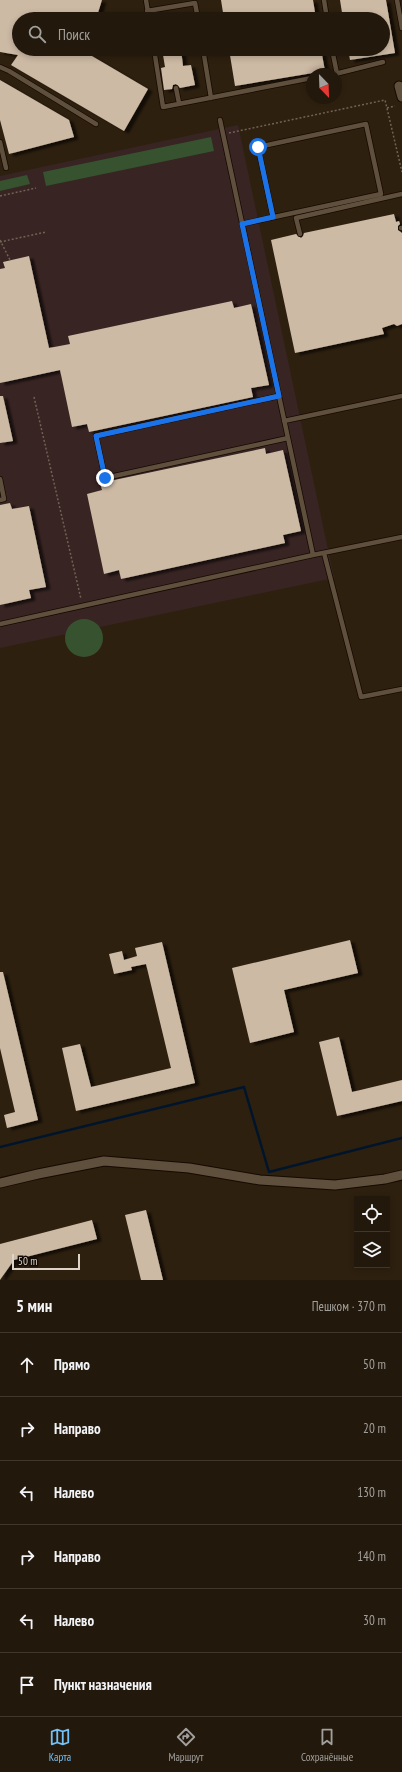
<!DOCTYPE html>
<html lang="ru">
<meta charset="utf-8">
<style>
:root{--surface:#22180b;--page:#2a2114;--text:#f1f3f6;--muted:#a2a09d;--line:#3f372c;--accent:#73c1f6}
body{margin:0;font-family:"PT Sans Narrow",sans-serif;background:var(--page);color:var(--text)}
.controls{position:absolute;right:12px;bottom:12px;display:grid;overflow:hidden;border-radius:0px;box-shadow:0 2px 6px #0003}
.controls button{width:36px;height:36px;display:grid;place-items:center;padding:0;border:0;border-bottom:1px solid var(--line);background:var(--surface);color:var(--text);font:20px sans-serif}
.compass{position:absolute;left:306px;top:68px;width:36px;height:36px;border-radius:50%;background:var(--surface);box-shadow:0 2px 6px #0003;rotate:157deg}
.scale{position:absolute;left:12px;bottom:10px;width:68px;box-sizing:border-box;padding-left:4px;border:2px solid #ddd3c9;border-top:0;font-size:11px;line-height:14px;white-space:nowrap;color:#ddd3c9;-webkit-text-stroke:3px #110b05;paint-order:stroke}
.stop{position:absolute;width:12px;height:12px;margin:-9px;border:3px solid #1a73e8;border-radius:50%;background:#fff}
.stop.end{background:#1a73e8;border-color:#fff;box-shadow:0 1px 4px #0008}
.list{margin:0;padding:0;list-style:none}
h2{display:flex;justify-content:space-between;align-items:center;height:52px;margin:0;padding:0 16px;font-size:17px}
h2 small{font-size:13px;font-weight:400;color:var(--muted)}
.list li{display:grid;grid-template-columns:26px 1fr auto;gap:12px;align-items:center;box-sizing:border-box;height:64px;padding:0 16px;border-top:1px solid var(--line)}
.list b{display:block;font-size:15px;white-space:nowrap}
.list em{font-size:13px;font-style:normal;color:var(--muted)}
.icon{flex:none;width:22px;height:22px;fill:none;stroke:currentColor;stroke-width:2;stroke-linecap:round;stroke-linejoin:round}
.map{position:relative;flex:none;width:402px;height:1280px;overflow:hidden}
.search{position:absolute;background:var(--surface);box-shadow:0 2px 6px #0003;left:12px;right:12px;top:12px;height:44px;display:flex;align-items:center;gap:10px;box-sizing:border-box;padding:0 14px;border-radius:22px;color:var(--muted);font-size:15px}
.sheet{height:436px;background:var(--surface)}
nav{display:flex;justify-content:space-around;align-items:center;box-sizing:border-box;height:56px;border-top:1px solid var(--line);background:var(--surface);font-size:11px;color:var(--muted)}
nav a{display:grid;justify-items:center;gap:2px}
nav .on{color:var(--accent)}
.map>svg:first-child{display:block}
</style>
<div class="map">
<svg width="402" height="1280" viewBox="0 0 402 1280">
<defs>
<filter id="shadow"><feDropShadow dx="4.5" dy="2.5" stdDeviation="1" flood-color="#0009"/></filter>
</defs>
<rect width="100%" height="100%" fill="#2e200f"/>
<path fill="#382423" d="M238,125L334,578L0,648V176Z"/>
<path fill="#37522e" d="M211,137L214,151L46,186L43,172Z
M27,175L30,184L0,191V181Z
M65 638a19 19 0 1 1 38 0a19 19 0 1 1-38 0Z"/>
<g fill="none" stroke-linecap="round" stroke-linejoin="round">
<path stroke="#00152c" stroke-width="2.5" d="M0,1147L244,1087L269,1172L402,1138"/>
</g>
<path fill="#cdbaa5" filter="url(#shadow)" d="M0,0H102L96,19H19V49H80L148,89L124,131L11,65L18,55L0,52Z
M221,0H313L316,19H224Z
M340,0H386L395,53L350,60L348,49H383V19H343Z
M162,49H181L183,66L191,65L195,85L180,88L176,84L173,85L172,89L164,90L161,68L165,67Z
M229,49H321L325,71L235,86Z
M0,80L69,120L74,137L9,154L0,120Z
M394,214L396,222L399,221L400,224L398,226V230L402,233V324L397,326L394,324L382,328L384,334L295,353L271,240L296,234L301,238L303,236L304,233Z
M29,256L49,348L70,344L68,336L232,301L234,308L251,304L269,385L251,388L253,397L89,432L87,424L72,427L60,370L0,383V269L5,268L3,262Z
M0,396H3L13,441L0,443Z
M265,448L266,454L283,450L301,531L283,535L285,543L121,579L119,570L104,574L87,494L102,490L100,483Z
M10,503L12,509L29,506L46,587L29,590L31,598L0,605V505Z
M350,940L358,973L284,990L294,1032L250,1043L232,968Z
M162,942L195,1083L76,1111L62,1048L80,1044L91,1087L171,1068L146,964L131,967L132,970L114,974L109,954L122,951L124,960L137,956L135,948Z
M0,972H3L38,1120L7,1128L4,1115L15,1112L0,1048Z
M339,1037L352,1092L402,1080V1101L337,1116L319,1042Z
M146,1210L163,1280H141L125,1215Z
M92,1220L97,1239L14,1260L0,1280V1244Z"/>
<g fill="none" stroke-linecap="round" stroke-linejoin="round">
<g stroke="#160900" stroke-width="6">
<path id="service" d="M146,0L149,19
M324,0L327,19
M397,0L402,28
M147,11L195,3L198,19
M154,49L163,107L312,78
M203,49L211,98
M332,49L337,74
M0,67L9,71L96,124
M335,74L383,62
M176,88L179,103
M0,142L6,168
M242,224L381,194L366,124L258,147L273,217
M401,228H402
M300,234L296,218L402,194
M279,396L96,436L105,478L288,438
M284,421L402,396
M0,479L4,499L0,500
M324,553L361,697L402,689
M313,555L402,537
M0,624L313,555L220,120"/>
</g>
<g stroke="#160900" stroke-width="11">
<path id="minor" d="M399,86L402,97
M0,1183L38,1174L104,1161L189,1168L260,1180L335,1185L385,1179L402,1175"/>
</g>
<path stroke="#6f6355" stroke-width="1.5" stroke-dasharray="2 2" stroke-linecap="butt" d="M387,108L395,106
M229,133L385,100L402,172
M0,196L36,188
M0,240L10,260
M0,242L46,232
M34,397L81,599"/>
<use href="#service" stroke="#5f4f3d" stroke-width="4.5"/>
<use href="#minor" stroke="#5f4f3d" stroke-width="9"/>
</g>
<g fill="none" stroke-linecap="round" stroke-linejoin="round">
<path stroke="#1a73e8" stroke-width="5" d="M105,478L96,436L279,396L242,224L273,217L258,147"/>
</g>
</svg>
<div class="controls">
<button><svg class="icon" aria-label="locate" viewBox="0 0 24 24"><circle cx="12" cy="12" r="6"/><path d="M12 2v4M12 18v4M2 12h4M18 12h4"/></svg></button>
<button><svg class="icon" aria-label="layers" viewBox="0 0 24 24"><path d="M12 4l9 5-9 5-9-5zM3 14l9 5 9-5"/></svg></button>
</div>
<svg class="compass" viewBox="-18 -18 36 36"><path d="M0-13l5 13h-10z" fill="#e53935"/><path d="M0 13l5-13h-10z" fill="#a2a09d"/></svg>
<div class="scale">50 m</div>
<div class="stop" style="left:258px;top:147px"></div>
<div class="stop end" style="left:105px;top:478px"></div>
<div class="search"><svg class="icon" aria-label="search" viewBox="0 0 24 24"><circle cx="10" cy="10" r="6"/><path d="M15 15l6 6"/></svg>Поиск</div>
</div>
<section class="sheet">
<h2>5 мин<small>Пешком · 370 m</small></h2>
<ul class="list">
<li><svg class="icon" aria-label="ahead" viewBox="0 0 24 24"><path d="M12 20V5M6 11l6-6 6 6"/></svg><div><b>Прямо</b></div><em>50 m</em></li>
<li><svg class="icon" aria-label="right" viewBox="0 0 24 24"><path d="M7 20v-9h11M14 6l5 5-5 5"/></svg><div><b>Направо</b></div><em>20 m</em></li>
<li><svg class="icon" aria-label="left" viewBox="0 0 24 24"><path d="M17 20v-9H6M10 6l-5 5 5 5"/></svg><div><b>Налево</b></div><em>130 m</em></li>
<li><svg class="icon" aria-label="right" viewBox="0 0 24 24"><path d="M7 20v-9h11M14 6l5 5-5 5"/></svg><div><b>Направо</b></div><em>140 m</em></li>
<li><svg class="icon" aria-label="left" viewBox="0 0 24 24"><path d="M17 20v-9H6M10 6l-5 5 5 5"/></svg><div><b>Налево</b></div><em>30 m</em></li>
<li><svg class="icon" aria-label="arrive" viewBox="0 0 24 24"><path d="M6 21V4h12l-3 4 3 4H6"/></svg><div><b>Пункт назначения</b></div></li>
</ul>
</section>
<nav>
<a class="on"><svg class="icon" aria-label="map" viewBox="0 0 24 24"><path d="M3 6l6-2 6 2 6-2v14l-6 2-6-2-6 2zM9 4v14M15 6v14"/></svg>Карта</a>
<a><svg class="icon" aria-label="directions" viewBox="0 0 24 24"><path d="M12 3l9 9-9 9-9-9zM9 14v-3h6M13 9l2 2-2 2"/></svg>Маршрут</a>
<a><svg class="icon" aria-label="saved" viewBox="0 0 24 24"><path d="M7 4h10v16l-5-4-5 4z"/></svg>Сохранённые</a>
</nav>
